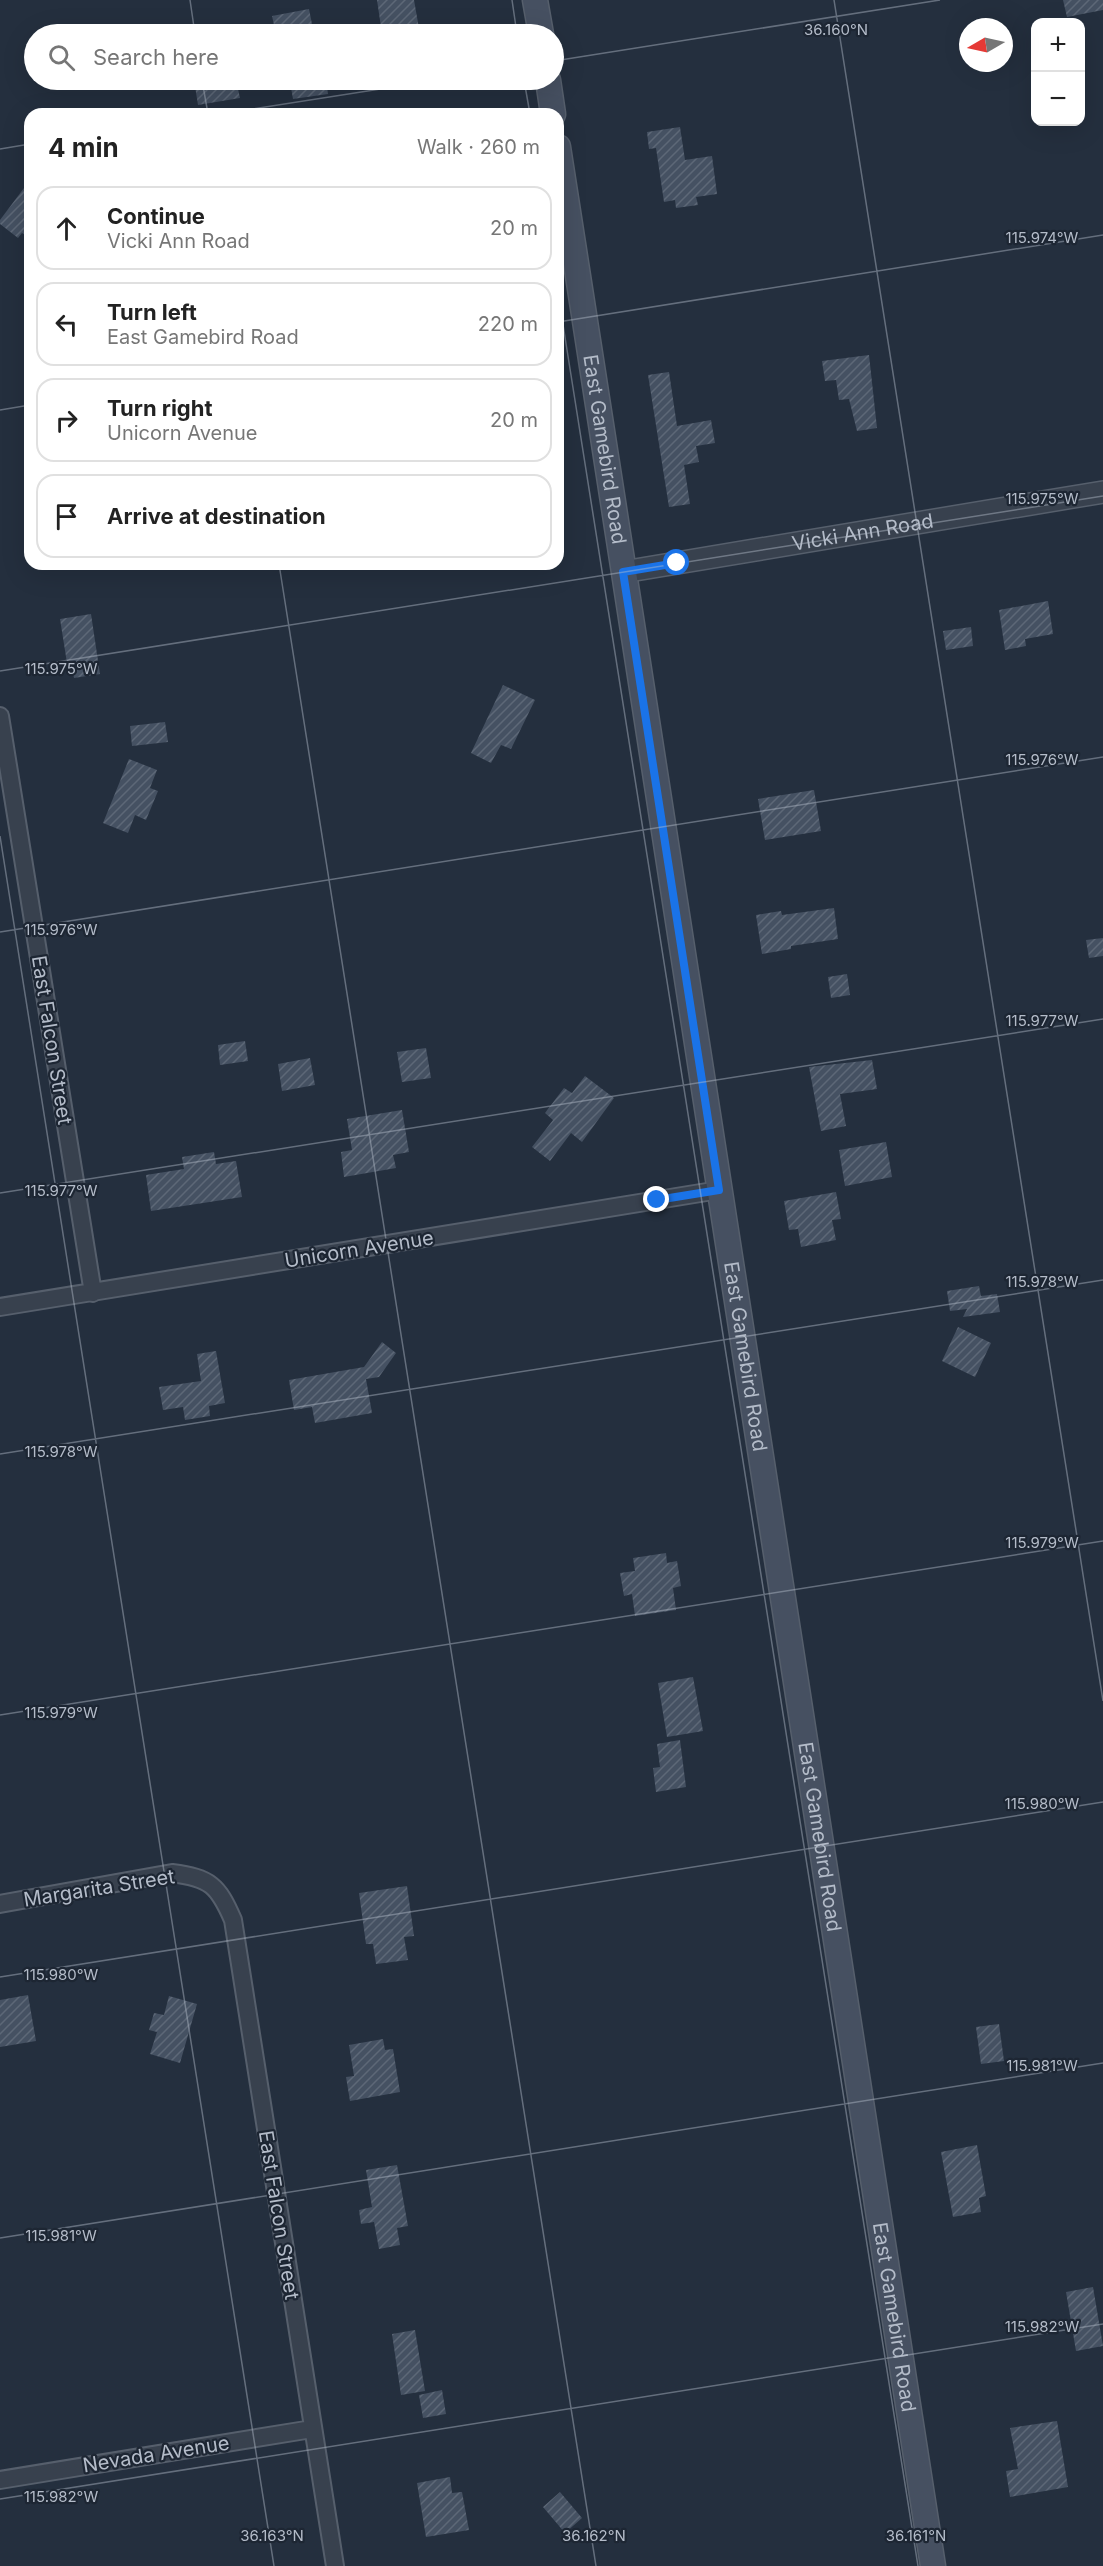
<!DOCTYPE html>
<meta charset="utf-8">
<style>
:root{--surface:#fff;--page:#f2f2f2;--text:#222;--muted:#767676;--line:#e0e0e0}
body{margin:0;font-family:Inter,sans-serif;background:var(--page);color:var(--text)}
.controls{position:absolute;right:18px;top:18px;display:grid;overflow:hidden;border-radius:12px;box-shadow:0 6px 24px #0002}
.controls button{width:54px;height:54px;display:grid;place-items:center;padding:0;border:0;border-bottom:2px solid var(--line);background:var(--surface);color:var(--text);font:30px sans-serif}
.compass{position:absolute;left:959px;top:18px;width:54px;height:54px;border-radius:50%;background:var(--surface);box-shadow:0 6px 24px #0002;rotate:261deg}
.stop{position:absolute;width:18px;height:18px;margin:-14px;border:4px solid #1a73e8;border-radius:50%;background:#fff}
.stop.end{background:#1a73e8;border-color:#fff;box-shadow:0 2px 6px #0008}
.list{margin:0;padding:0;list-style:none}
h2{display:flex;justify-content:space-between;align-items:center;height:78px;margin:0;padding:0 24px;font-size:26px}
h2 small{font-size:20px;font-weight:400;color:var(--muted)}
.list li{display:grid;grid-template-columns:39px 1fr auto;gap:18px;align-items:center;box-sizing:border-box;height:84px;margin:0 12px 12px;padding:0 12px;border:2px solid var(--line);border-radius:18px}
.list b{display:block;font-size:22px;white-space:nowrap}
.list p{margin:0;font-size:20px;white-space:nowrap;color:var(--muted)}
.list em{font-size:20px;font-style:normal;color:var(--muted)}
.icon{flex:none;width:33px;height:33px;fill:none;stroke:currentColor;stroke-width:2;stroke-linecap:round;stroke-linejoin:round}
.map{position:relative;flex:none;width:1103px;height:2566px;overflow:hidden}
.search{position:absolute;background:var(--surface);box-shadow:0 6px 24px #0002;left:24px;top:24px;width:540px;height:66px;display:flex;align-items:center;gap:15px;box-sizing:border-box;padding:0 21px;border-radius:33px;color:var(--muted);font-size:22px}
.panel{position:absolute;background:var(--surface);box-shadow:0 6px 24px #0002;left:24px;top:108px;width:540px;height:462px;border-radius:18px}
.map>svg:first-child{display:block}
</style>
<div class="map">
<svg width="1103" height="2566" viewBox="0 0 1103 2566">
<defs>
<pattern id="building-hatch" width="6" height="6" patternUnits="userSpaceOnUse" patternTransform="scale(1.5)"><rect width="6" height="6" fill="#455162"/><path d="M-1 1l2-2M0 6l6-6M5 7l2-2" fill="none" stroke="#5d6877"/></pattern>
</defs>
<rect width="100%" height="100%" fill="#242f3e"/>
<path fill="url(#building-hatch)" d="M377,0H414L420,34H382Z
M1063,0H1103V10L1067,17Z
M309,9L314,34H276L272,16Z
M194,80H236L240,98L198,105Z
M304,80H326L328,94L293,99L290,82Z
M680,127L685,160L712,156L717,194L696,197L698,205L676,208L675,200L664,202L656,148L649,149L647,132Z
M30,180V238L22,233L18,238L0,224V220Z
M869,355L877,428L857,431L849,399L839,400L836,380L825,381L822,361Z
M669,372L677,426L711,420L715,443L696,446L699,462L684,465L690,504L669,507L648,375Z
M1048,601L1053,634L1025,639L1026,646L1005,650L999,610Z
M91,614L100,674L74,678L71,663H67L60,619Z
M971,627L973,646L946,650L943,631Z
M503,685L535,700L511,749L501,745L491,763L471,753Z
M165,722L168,742L132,746L130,726Z
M129,759L157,770L150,788L158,791L146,820L135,815L128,833L103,823Z
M814,790L821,831L765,840L758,799Z
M834,908L838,939L791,946V949L762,954L756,915L781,911L782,915Z
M1103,938V956L1089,958L1086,940Z
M847,974L850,995L831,998L828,977Z
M245,1041L248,1061L220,1065L218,1045Z
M426,1048L431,1078L402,1082L397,1052Z
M310,1058L315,1085L282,1091L278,1064Z
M872,1060L877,1089L840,1094L846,1126L821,1131L809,1067Z
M585,1076L614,1098L582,1142L571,1133L550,1161L532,1147L553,1120L545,1113L564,1088L572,1093Z
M402,1110L409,1152L393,1155L396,1168L344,1177L341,1152L352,1150L347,1119Z
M886,1142L892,1177L845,1186L839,1150Z
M214,1152L216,1164L236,1161L242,1197L151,1211L146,1175L184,1169L182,1157Z
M836,1192L841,1219L832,1220L836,1240L801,1247L798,1229L789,1230L784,1201Z
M979,1286L981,1296L997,1294L1000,1312L963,1317L967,1309L950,1311L947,1291Z
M958,1327L991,1343L975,1377L942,1361Z
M382,1342L396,1353L379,1377L366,1379L372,1413L315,1423L312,1407L294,1410L289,1380L364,1367Z
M216,1351L225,1403L209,1406L210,1416L185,1420L183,1407L163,1410L159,1387L201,1381L197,1354Z
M666,1553L667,1563L677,1561L681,1586L673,1588L676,1610L635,1616L632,1594L624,1596L620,1573L635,1571L633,1558Z
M693,1677L703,1731L667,1737L658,1683Z
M680,1740L686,1787L656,1792L653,1768L660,1767L657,1744Z
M407,1886L414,1936L404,1937L408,1960L376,1964L373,1944H366L359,1893Z
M28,1995L36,2041L0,2047V2000Z
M169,1996L197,2004L180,2063L150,2054L157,2032L149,2030L154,2013L164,2015Z
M999,2024L1004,2061L981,2064L976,2027Z
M383,2039L385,2050L393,2049L400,2092L350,2101L346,2077L354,2076L349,2045Z
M977,2145L986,2196L979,2198L981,2212L953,2217L941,2152Z
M397,2165L408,2226L397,2228L400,2245L379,2249L374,2222L361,2224L359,2210L372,2207L366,2170Z
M1093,2287L1103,2346L1076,2351L1066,2292Z
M415,2330L425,2391L401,2395L392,2334Z
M442,2390L446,2414L423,2418L419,2395Z
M1057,2421L1068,2487L1010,2497L1006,2471L1018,2469L1010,2428Z
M450,2477L452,2493L462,2492L469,2530L426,2537L417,2483Z
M560,2492L582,2518L565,2533L543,2507Z"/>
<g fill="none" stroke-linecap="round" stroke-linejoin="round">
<g stroke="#565f6c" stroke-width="20">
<path id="minor" d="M0,716L93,1293
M0,1307L719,1190
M0,1904L172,1873C210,1878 218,1885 233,1920L335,2566
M0,2480L312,2429"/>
</g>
<g stroke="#565f6c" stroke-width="24">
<g id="tertiary">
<path id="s1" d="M623,572L1103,492"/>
</g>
</g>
<g stroke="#565f6c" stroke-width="27">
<g id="secondary">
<path d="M535,0L541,34"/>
<path d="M548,80L553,114"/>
<path id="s2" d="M558,147L933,2566"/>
</g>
</g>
<use href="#minor" stroke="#38414e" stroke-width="16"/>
<use href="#tertiary" stroke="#38414e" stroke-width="21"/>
<use href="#secondary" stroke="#465061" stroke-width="24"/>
</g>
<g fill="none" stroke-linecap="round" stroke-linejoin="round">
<path stroke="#1a73e8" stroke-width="8" d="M657,1200L719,1190L623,572L677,563"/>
</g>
<path fill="none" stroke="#b4bcc9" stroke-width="1.5" stroke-opacity="0.45" d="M190,0L195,34M512,0L517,34M834,0L1103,1701M554,61L940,0M202,80L208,114M524,80L530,114M220,114L438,80M0,149L30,144M558,293L918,2566M558,322L1103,235M0,410L30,405M279,564L596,2566M0,671L1103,496M0,836L274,2566M0,932L1103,757M0,1193L1103,1019M0,1454L1103,1280M0,1715L1103,1541M0,1977L1103,1802M0,2238L1103,2063M0,2499L1103,2324"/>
<g text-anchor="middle" stroke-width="4.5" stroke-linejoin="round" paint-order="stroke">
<g font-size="20" fill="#b4bcc9" stroke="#1d2633">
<text dy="7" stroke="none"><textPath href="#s2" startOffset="306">East Gamebird Road</textPath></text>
<text dy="7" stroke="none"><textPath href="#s1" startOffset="243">Vicki Ann Road</textPath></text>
<text transform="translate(52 1040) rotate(81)" y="7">East Falcon Street</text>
<text transform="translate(359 1249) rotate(-9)" y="7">Unicorn Avenue</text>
<text dy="7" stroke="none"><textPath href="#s2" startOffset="1224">East Gamebird Road</textPath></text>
<text dy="7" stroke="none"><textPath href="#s2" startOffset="1710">East Gamebird Road</textPath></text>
<text transform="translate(99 1888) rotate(-9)" y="7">Margarita Street</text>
<text transform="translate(279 2215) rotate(81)" y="7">East Falcon Street</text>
<text dy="7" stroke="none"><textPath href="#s2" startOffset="2196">East Gamebird Road</textPath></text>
<text transform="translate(156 2454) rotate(-9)" y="7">Nevada Avenue</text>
</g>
</g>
<g font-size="15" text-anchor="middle" fill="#b4bcc9" stroke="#1d2633" stroke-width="4.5" stroke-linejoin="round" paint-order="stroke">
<text x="836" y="35">36.160°N</text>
<text x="1042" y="243">115.974°W</text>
<text x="1042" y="504">115.975°W</text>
<text x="61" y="674">115.975°W</text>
<text x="1042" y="765">115.976°W</text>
<text x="61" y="935">115.976°W</text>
<text x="1042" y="1026">115.977°W</text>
<text x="61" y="1196">115.977°W</text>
<text x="1042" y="1287">115.978°W</text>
<text x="61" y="1457">115.978°W</text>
<text x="1042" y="1548">115.979°W</text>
<text x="61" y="1718">115.979°W</text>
<text x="1042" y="1809">115.980°W</text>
<text x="61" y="1980">115.980°W</text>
<text x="1042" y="2071">115.981°W</text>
<text x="61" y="2241">115.981°W</text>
<text x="1042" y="2332">115.982°W</text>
<text x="61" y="2502">115.982°W</text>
<text x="272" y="2541">36.163°N</text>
<text x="594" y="2541">36.162°N</text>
<text x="916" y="2541">36.161°N</text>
</g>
</svg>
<div class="controls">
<button>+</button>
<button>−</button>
</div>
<svg class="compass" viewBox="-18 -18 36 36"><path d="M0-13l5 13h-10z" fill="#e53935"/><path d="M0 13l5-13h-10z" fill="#767676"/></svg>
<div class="stop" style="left:677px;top:563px"></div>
<div class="stop end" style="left:657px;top:1200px"></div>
<div class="search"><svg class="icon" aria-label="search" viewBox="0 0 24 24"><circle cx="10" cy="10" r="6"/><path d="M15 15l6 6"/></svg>Search here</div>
<section class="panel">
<h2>4 min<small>Walk · 260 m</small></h2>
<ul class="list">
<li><svg class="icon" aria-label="ahead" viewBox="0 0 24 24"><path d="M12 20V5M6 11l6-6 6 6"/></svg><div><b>Continue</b><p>Vicki Ann Road</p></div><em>20 m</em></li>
<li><svg class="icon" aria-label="left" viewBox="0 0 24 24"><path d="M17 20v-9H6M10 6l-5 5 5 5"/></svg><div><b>Turn left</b><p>East Gamebird Road</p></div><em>220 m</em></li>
<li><svg class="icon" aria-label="right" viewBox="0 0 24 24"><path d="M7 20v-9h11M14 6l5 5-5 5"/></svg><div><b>Turn right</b><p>Unicorn Avenue</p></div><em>20 m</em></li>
<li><svg class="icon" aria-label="arrive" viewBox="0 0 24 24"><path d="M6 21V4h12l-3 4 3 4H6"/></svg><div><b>Arrive at destination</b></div></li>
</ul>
</section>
</div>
